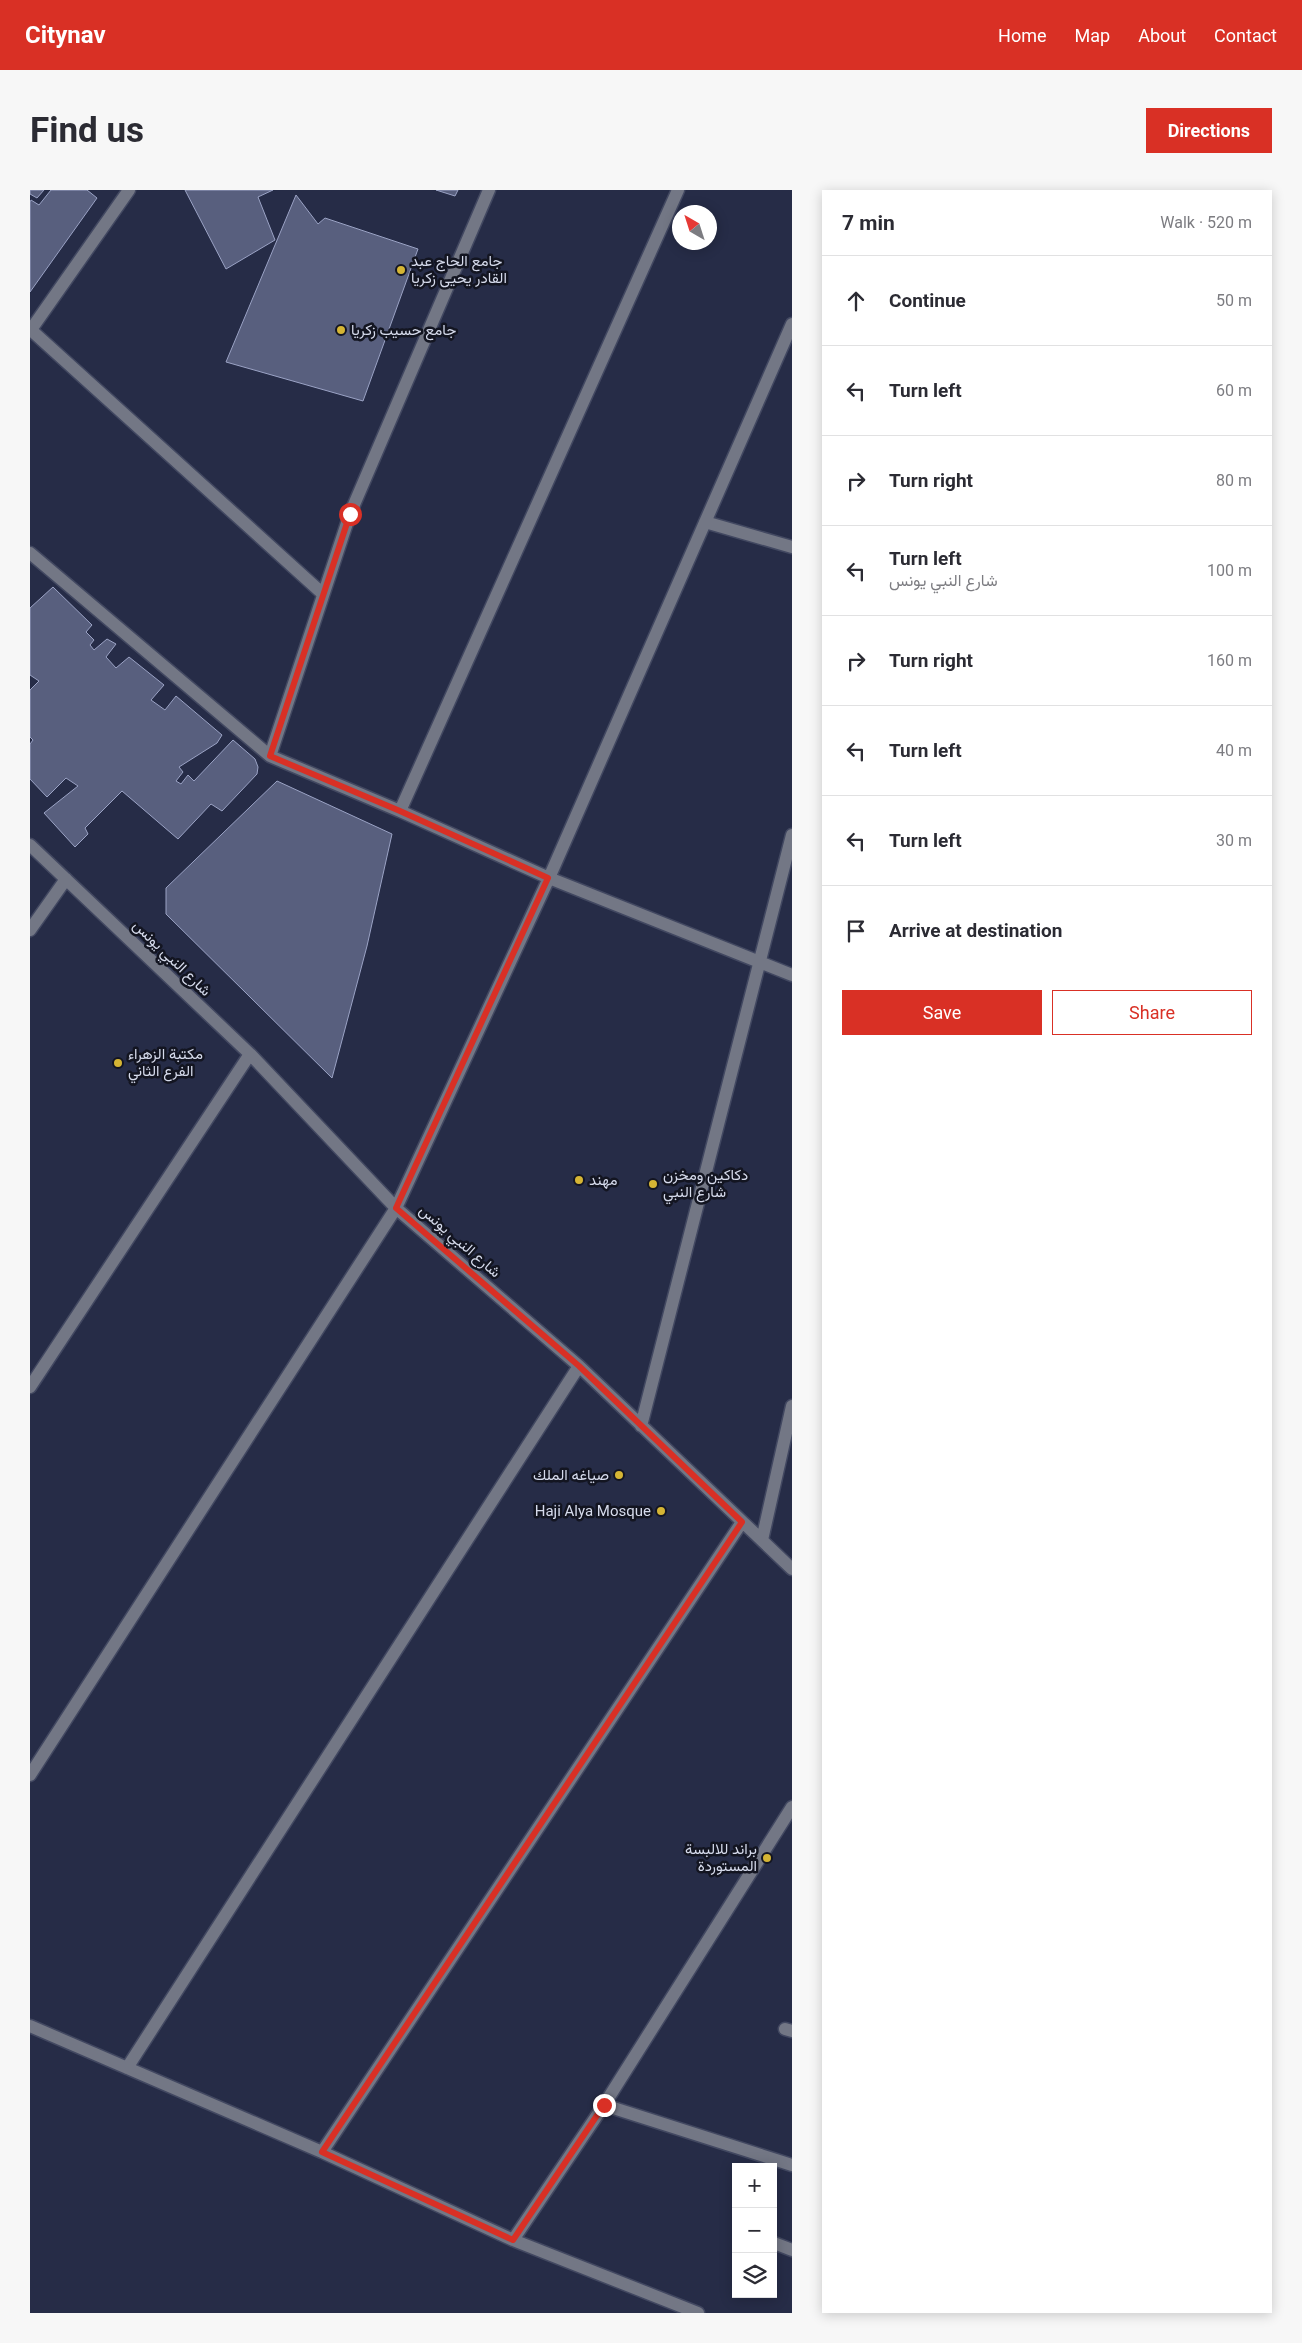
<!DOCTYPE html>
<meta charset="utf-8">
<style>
:root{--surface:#fff;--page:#f7f7f7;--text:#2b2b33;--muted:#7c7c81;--line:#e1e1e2;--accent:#d93025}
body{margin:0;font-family:Roboto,Vazirmatn,sans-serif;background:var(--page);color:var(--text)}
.controls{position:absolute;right:15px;bottom:15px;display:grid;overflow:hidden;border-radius:0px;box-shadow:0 2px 12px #0003}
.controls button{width:45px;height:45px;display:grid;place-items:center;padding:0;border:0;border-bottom:1px solid var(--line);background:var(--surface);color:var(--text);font:25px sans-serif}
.compass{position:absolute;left:642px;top:15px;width:45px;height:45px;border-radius:50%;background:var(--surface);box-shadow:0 2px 12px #0003;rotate:321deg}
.stop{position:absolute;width:15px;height:15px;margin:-11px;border:4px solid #d93025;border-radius:50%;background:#fff}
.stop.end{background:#d93025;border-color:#fff;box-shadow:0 1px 5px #0008}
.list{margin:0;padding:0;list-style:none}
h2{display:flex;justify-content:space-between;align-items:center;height:65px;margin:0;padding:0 20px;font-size:21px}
h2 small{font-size:16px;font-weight:400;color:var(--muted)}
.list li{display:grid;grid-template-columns:32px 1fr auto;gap:15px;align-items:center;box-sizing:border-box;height:90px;padding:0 20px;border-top:1px solid var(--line)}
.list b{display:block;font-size:19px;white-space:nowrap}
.list p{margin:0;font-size:16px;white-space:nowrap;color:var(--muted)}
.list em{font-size:16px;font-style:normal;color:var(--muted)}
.actions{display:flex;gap:10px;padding:15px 20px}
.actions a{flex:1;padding:11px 0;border:1px solid var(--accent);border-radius:0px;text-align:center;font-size:18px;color:var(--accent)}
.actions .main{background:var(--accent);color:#fff}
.icon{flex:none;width:28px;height:28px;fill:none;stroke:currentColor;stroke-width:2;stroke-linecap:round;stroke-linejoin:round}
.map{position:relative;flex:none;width:762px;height:2123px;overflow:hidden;border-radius:0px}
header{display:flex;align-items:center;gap:30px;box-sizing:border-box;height:70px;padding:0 25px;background:var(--accent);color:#fff}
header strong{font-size:24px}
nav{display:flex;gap:28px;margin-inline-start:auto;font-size:18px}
.intro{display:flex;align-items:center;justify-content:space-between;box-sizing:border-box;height:120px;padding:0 30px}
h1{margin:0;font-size:35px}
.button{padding:12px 22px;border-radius:0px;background:var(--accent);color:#fff;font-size:18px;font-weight:700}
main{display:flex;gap:30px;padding:0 30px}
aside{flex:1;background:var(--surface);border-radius:0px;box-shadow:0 2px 12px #0003}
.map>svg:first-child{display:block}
</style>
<header>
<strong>Citynav</strong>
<nav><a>Home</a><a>Map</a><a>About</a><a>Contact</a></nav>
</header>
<div class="intro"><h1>Find us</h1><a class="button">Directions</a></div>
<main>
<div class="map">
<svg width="762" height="2123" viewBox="0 0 762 2123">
<rect width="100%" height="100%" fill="#262c47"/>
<path fill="#585f7e" stroke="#9ba3c5" d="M0,0H14L7,8L0,4Z
M21,0H57L67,8L0,102V12L1,10L9,15Z
M155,0H243L228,7L245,50L196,79Z
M406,0H428L425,6Z
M266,5L288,34L295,28L388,59L333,211L196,172Z
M23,397L62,435L56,442L64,450L60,455L64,460L77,449L86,454L76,467L86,478L99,467L134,495L121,510L135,520L146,506L192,545L187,553L149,577L153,582L146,591L151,594L158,585L164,591L203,550L225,569L228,577L227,584L192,621L181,614L148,649L92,601L55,638L58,644L45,657L14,623L48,596L36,588L17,607L0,589V554L3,550L0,547V500L9,491L0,485V418Z
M247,591L362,644L337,756L302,888L136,724V698Z"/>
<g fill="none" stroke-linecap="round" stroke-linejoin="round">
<g stroke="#424861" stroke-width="15">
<path id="minor" d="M1,140L293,404
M0,141L99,0
M675,332L762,357
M0,363L240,566L370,621L519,688L762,785
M240,566L320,324L459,0
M370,621L648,0
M0,655L220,864L366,1018L549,1176L762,1379
M0,740L36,689
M0,1197L220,864
M611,1236L762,645
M732,1350L762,1216
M0,1585L366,1018L519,688L762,134
M0,1836L292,1962L483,2050L668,2123
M755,1839L762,1841
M97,1878L549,1176
M574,1915L762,1975
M292,1962L712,1332
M483,2050L574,1915L762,1617
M744,2053L762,2060"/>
</g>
<use href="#minor" stroke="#737785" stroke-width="12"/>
</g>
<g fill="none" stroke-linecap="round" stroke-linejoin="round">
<path stroke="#d93025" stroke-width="6" d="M320,324L240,566L370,621L518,688L366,1018L549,1176L712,1332L292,1962L483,2050L574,1915"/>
</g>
<g fill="#d5b534" stroke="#131521" stroke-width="2">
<circle cx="371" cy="80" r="5"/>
<circle cx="311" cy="140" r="5"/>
<circle cx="88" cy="873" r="5"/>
<circle cx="549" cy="990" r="5"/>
<circle cx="623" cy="994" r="5"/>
<circle cx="589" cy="1285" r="5"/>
<circle cx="631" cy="1321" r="5"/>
<circle cx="737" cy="1668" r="5"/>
</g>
<g text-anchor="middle" stroke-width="5" stroke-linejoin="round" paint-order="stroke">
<g font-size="15" fill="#d6dbec" stroke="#131521" text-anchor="start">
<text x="381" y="76">جامع الحاج عبد<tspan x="381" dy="17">القادر يحيى زكريا</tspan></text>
<text x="321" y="145">جامع حسيب زكريا</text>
<text x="98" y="869">مكتبة الزهراء<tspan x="98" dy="17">الفرع الثاني</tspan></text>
<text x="633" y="990">دكاكين ومخزن<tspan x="633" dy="17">شارع النبي</tspan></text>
<text x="559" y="995">مهند</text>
<text x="579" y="1290" text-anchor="end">صياغه الملك</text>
<text x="621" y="1326" text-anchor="end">Haji Alya Mosque</text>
<text x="727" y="1664" text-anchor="end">براند للالبسة<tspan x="727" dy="17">المستوردة</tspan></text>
</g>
<g font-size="15" fill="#d6dbec" stroke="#131521">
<text transform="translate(142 768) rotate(44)" y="5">شارع النبي يونس</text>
<text transform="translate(430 1051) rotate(41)" y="5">شارع النبي يونس</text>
</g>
</g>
</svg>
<div class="controls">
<button>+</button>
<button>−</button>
<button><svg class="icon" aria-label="layers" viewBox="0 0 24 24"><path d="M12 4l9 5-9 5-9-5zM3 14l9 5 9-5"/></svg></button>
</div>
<svg class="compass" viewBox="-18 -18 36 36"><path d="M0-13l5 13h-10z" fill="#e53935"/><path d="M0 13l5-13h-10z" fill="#7c7c81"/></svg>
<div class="stop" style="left:320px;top:324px"></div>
<div class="stop end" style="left:574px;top:1915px"></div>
</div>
<aside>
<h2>7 min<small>Walk · 520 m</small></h2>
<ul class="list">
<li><svg class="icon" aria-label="ahead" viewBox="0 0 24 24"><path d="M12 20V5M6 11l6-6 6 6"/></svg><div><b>Continue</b></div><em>50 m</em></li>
<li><svg class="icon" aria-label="left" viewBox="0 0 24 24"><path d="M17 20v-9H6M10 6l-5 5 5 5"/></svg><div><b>Turn left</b></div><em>60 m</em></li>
<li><svg class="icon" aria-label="right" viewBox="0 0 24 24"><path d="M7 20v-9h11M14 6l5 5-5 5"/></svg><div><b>Turn right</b></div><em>80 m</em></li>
<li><svg class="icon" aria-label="left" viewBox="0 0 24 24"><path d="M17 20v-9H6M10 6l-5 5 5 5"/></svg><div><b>Turn left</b><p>شارع النبي يونس</p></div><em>100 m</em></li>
<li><svg class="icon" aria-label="right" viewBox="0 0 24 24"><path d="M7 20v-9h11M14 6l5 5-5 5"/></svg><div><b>Turn right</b></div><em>160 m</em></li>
<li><svg class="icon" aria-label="left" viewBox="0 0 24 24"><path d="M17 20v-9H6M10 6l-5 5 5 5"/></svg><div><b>Turn left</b></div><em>40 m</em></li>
<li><svg class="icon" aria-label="left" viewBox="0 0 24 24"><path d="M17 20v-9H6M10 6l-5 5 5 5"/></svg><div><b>Turn left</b></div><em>30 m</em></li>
<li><svg class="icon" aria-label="arrive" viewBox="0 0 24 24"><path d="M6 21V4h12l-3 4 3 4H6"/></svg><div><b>Arrive at destination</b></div></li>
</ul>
<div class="actions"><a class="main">Save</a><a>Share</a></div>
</aside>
</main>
